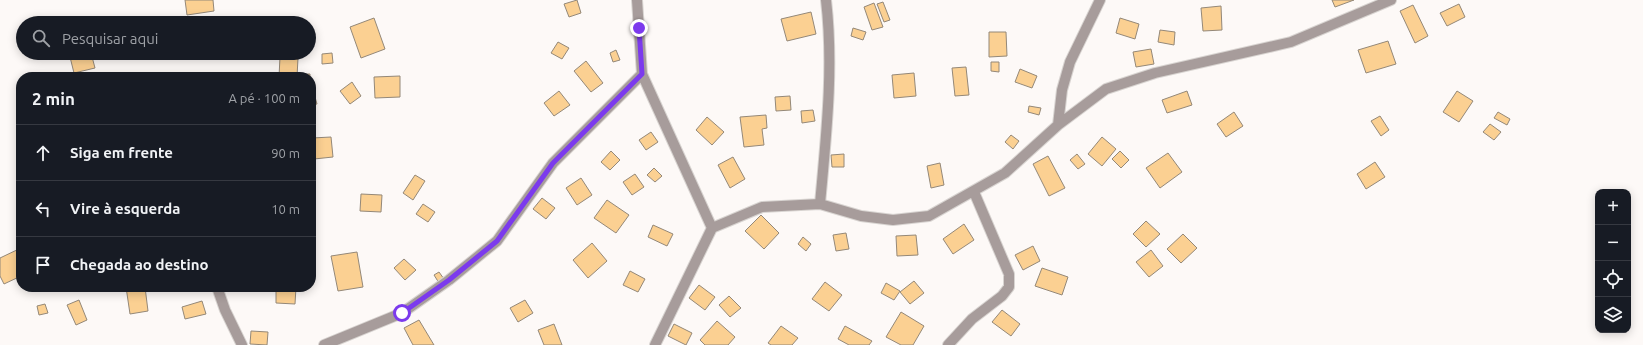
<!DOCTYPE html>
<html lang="pt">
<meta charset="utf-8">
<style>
:root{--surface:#171b24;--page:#242831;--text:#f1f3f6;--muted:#9ea1a6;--line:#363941}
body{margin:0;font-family:Ubuntu,sans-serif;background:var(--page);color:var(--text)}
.controls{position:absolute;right:12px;bottom:12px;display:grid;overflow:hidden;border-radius:8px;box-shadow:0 2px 10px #0003}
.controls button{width:36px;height:36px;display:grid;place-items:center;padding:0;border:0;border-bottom:1px solid var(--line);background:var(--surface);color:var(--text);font:20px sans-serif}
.stop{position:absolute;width:12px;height:12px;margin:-9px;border:3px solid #7c3aed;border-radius:50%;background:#fff}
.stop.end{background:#7c3aed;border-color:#fff;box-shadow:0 1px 4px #0008}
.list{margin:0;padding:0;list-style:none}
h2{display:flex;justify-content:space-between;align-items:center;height:52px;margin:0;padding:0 16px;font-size:17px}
h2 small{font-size:13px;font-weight:400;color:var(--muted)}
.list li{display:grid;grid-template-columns:26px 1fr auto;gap:12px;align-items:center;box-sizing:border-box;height:56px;padding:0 16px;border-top:1px solid var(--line)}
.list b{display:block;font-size:15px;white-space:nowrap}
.list em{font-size:13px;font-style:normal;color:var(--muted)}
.icon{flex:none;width:22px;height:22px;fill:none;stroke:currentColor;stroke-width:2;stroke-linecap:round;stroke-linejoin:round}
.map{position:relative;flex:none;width:1643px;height:345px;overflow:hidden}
.search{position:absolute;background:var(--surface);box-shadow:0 2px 10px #0003;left:16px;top:16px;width:300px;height:44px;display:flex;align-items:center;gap:10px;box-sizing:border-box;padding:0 14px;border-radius:22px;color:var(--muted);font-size:15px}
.panel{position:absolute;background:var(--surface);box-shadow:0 2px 10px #0003;left:16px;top:72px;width:300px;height:220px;border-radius:16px}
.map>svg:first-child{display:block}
</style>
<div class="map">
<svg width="1643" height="345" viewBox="0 0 1643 345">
<rect width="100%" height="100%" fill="#fdf9f7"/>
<path fill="#fbd092" stroke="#948878" d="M185,0H213L214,11L187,15Z
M577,0L581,13L569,17L564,4Z
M1332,0H1354L1335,7Z
M883,2L890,20L884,22L877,4Z
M874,3L883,27L872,30L864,7Z
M1459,4L1465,17L1447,26L1440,13Z
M1413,5L1428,36L1415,43L1400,11Z
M1221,6L1222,30L1203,31L1201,8Z
M811,12L816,34L787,41L781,19Z
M374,18L385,49L361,58L350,27Z
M1120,18L1139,24L1135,39L1116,33Z
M853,28L866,32L863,40L851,36Z
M1160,30L1175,32L1174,45L1158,42Z
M989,32H1006L1007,56L989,57Z
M1388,41L1396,64L1366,73L1358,50Z
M558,42L569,48L562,59L551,53Z
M1151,49L1154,64L1136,67L1133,52Z
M616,50L620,60L613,62L610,53Z
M69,53H91L95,68L74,73Z
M178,53H194V59L178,58Z
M332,53L333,63L322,64V54Z
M280,57L298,58L297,77H279Z
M586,61L603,83L591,92L574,71Z
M991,62H999V72L991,71Z
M966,67L969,95L955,96L952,68Z
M1020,69L1037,76L1032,88L1015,82Z
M266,73L267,77H257V75Z
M914,73L916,96L894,98L892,75Z
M302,74H310V77H302Z
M400,76V97L375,98L374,77Z
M352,82L361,96L350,104L340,91Z
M311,90H313L317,104L311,105Z
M559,91L570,105L554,116L544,103Z
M1187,91L1192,105L1167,113L1162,100Z
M1457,91L1473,101L1459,122L1443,112Z
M790,96L791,110L776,111L775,97Z
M1029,106L1041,108L1039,115L1028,112Z
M813,110L815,121L802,123L801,111Z
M1234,112L1243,126L1226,137L1217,124Z
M1498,112L1510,119L1507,125L1494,118Z
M766,115L767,128L762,129L764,145L744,147L740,117Z
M1380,116L1389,130L1381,136L1371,121Z
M707,117L724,132L712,145L696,130Z
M1490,124L1501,132L1494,140L1483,132Z
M651,132L658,142L646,150L639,140Z
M1011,135L1019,141L1013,149L1005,142Z
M331,137L333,157L314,159L312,138Z
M1102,137L1116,149L1102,166L1088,154Z
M611,151L620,160L610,170L601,162Z
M1120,151L1129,160L1121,168L1112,159Z
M1168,153L1182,172L1160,188L1146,168Z
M844,154V167H832L831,155Z
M1077,154L1085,164L1078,169L1070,160Z
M1048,156L1065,188L1049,196L1033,164Z
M733,157L745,179L730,188L718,165Z
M1375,162L1385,177L1366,189L1357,174Z
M940,163L944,185L931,188L927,166Z
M654,168L662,176L655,182L647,175Z
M635,174L644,187L632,195L623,182Z
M415,175L425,181L413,200L403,193Z
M581,178L592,195L577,205L566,188Z
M361,194L382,195L381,212L360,211Z
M542,198L555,208L546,219L533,209Z
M607,200L629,215L616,233L594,218Z
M423,204L435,212L428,222L416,214Z
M761,215L779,233L764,249L745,231Z
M1146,221L1160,234L1146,247L1133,234Z
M964,224L974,240L953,254L943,239Z
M653,225L673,234L667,246L648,237Z
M846,233L849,249L836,251L833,235Z
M1183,234L1197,248L1181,263L1167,249Z
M916,235L918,255L897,256L896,236Z
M803,237L811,244L806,251L798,244Z
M592,243L607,261L588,278L573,260Z
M1033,246L1040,261L1023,270L1015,255Z
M21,248V276L4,284L0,276V258Z
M1151,250L1163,266L1149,277L1136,262Z
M357,252L363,287L338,291L331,256Z
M404,259L416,270L405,280L394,268Z
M1042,268L1068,277L1062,295L1035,286Z
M630,271L645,279L638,292L623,285Z
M439,272L444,279L439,283L434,275Z
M914,281L924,293L910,304L900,292Z
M825,282L842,295L829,311L812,299Z
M886,283L900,291L894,300L881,293Z
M699,285L715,297L705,310L689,298Z
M126,287H145L148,311L130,314Z
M276,287H296L295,304L276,303Z
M729,296L741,308L730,317L719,305Z
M79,300L87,320L76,325L67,305Z
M525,300L533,313L518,322L510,308Z
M202,301L206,314L185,319L182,307Z
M45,304L48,313L39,315L37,306Z
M1002,310L1020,324L1011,336L992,322Z
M901,312L924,326L913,345H901L886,337Z
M419,320L434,345H413L404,328Z
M717,321L735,337L728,345H705L700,340Z
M554,324L562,345H544L538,330Z
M674,324L692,333L686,345L668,336Z
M781,326L798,338L792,345H771L768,343Z
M845,326L872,341L869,345H849L838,339Z
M251,331L268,332L267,345L250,344Z"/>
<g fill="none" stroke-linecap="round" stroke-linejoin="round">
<g stroke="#d8d4d1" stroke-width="12">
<path id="minor" d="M637,0L642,74L712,228
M1058,125L1062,90L1070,62L1100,0
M820,204C826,137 834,68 826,0
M217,287L225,310L242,345
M324,345L402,313L449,280L497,241L553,163L642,74
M655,345L712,228L762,207L820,204L861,216L893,220L929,216L1005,173L1058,125L1106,89L1155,73L1291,42L1391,0
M948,345L972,319L1002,296L1009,287V274L974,192"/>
</g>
<use href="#minor" stroke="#a79c9b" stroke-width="10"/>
</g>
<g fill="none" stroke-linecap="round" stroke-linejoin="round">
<path stroke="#7c3aed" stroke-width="5" d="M402,313L449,280L497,241L553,163L642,74L639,28"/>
</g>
</svg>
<div class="controls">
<button>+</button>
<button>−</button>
<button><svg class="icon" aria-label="locate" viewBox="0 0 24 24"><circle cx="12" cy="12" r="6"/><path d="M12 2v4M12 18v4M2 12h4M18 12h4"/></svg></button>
<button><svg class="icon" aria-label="layers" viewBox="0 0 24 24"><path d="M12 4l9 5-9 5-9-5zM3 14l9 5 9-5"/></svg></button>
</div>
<div class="stop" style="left:402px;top:313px"></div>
<div class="stop end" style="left:639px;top:28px"></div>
<div class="search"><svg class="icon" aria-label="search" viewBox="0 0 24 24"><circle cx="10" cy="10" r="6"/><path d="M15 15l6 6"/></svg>Pesquisar aqui</div>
<section class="panel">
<h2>2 min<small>A pé · 100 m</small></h2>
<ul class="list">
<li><svg class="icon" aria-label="ahead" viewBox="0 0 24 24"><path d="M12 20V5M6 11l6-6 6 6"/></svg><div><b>Siga em frente</b></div><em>90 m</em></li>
<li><svg class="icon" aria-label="left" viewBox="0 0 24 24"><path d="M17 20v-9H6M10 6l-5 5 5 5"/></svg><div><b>Vire à esquerda</b></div><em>10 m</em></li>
<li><svg class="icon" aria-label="arrive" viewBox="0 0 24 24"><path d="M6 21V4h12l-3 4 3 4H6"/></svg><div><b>Chegada ao destino</b></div></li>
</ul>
</section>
</div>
